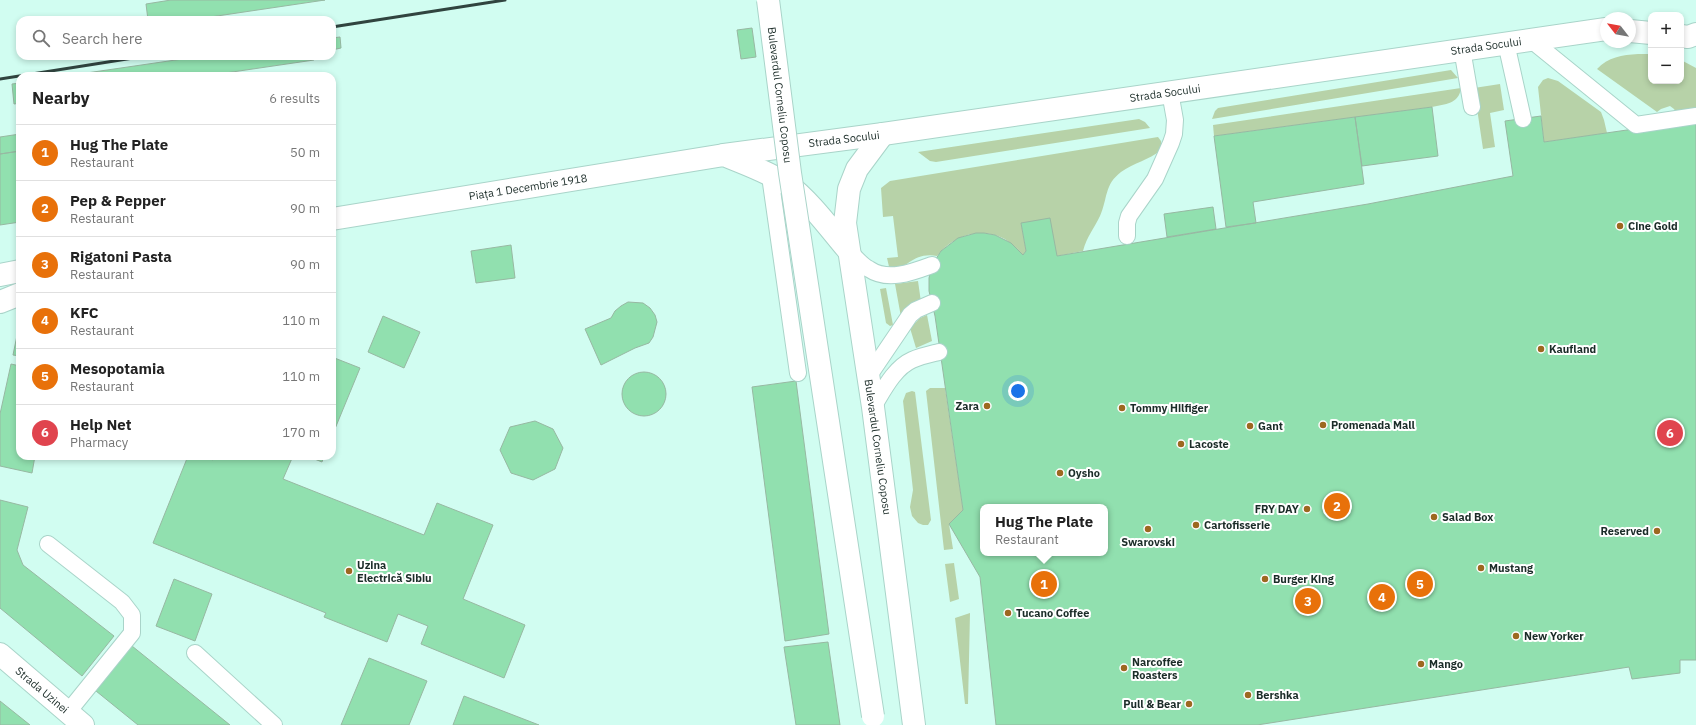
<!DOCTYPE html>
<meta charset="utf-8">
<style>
:root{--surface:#fff;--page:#f6f6f6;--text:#222;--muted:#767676;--line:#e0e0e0;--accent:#111827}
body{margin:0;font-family:"IBM Plex Sans",sans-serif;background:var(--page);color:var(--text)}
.controls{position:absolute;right:12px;top:12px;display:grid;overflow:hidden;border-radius:8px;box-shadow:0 2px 6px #0003}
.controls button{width:36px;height:36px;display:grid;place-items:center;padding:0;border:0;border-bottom:1px solid var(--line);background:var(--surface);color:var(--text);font:20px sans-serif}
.compass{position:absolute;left:1600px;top:12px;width:36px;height:36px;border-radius:50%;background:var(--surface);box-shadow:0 2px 6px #0003;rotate:301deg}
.you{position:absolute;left:1018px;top:391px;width:14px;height:14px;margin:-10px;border:3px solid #fff;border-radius:50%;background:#1a73e8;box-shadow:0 0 0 6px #1a73e833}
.badge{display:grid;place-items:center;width:26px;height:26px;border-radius:50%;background:var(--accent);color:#fff;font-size:13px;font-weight:700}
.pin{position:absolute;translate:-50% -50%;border:2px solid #fff;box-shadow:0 1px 4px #0006}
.popup{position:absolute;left:980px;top:504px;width:128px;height:52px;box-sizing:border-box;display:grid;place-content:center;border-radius:8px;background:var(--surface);filter:drop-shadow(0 1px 3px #0005);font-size:13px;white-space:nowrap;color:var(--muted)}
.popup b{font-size:15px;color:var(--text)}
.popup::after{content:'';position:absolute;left:50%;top:100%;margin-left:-8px;border:8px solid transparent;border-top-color:var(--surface)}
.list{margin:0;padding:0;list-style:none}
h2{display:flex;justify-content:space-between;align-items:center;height:52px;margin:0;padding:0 16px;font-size:17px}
h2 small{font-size:13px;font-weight:400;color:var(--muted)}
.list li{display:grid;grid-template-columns:26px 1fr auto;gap:12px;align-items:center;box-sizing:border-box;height:56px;padding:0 16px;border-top:1px solid var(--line)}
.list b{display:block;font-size:15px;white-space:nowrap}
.list p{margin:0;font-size:13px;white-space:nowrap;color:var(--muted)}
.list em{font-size:13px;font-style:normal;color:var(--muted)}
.icon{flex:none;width:22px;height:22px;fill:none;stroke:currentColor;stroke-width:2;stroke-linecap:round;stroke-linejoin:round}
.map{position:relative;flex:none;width:1696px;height:725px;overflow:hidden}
.search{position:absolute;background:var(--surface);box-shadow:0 2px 6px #0003;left:16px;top:16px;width:320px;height:44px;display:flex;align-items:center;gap:10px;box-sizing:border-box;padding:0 14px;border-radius:12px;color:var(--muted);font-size:15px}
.panel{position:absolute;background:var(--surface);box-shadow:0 2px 6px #0003;left:16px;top:72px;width:320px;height:388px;border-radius:12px}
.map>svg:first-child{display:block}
</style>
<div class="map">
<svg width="1696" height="725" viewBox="0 0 1696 725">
<rect width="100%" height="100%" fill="#d1fdf1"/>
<path fill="#b7d2a8" d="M1638,54H1651V81H1681V60L1696,68V113L1678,116L1674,109L1670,106L1661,109L1657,112L1597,69C1608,57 1622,55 1638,54Z
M1451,70L1458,78L1212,119L1215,111L1218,108Z
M1548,78L1558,81L1601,112L1604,120L1607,133L1544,142L1538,87L1543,80Z
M1500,84L1504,110L1490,113L1495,147L1483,149L1474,88Z
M1461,88C1459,104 1445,104 1432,107L1214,136L1213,125Z
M1139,119L1145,122L1150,128L936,162L930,161L918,152Z
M1158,137L1161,141V150C1149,160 1133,163 1121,172C1104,185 1108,198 1100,216C1094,229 1087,236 1083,251L1057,256L1021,223L1026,251L1023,255C1019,251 1016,247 1012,244C988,224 954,233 937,256C913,252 909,268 890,271L887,258L898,257L893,216L883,217L881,188L890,181Z
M918,281L921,302L901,317L895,284Z
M886,288L893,325L890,326L886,323L880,289Z
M927,315L932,341L916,348L910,328L920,318Z
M930,388H945L963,510L949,524L953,549L944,550L926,391Z
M912,391L915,392L931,520L928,525H923L918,523L912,516L910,507L913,490L903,401L906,393Z
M954,563L959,599L950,602L945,564Z
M970,613L968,704H965L955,618Z"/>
<path fill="#91e0af" stroke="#97b8a2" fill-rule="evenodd" d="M171,0H325L190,20H148L146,4Z
M752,28L756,57L741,59L737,30Z
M340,37L341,48L332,50V38Z
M203,56H313L314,60L205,76H66Z
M20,83V103L14,104L12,84Z
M1432,107L1438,156L1362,166L1355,117Z
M1541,116L1544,142L1696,120V660H1680V673L1632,679L1629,667L1257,725H996L980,577L949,524L963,510L935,316L929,291V278L932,265L941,251L958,238L976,233H984L995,235L1011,243L1023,255L1026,251L1021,223L1050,218L1057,256L1368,204L1513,176L1505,121ZM983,507H1105V553H983Z
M1355,117L1364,184L1253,202L1256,223L1226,227L1214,136Z
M20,134V151L0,154V137Z
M20,151V206H18L20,222L0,225V154Z
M1213,207L1216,229L1167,237L1164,214Z
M511,245L515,278L476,283L471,251Z
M628,302L643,303L650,308L655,315L657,322L653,337L649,343L635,348L601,365L585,329L611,318L615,311L621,306Z
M383,316L420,332L404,368L368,352Z
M20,321V356L13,355Z
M332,357L360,368L332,436Z
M11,364L20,366V456H35L32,473L0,466V414Z
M622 394a22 22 0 1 1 44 0a22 22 0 1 1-44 0Z
M796,381L829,634L785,641L752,387Z
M535,421L553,429L563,448L555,469L533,480L511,473L500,450L510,427Z
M188,456H203L213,460L215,456H293L283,479L424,535L437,503L493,525L463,599L525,625L504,678L421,644L428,626L398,614L387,642L324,617L326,613L153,543Z
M307,456H324L322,462Z
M0,500L28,507L17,550L23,565L114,636L82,676L0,608Z
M174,579L212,594L195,641L156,626Z
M828,642L840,725H796L784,647Z
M132,646L230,725H138L96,691Z
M369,658L427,681L409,725H341Z
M464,696L539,725H453Z
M0,701L30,725H0Z"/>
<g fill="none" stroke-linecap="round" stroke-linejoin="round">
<g stroke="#a9d4c9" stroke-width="18">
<path id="lane" d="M1530,39L1636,125L1696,116
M1506,43L1523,119
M1462,49L1472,107
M770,176L798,373
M1127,236V223L1129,216L1155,179L1171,143L1174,134L1175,120L1170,92
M848,250C854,256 861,265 869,269C888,282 913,272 932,265
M868,377L910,315L916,310L932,303
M873,407C883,391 894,368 912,360C921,356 931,354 939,352
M48,544L122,602L132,615V633L68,712
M195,653L274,725"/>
</g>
<g stroke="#a9d4c9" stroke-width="24">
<path id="street" d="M1630,31L1651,33
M1681,36L1688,37L1696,34
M724,155L883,134L1606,29
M0,302L20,294"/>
</g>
<g stroke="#a9d4c9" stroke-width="24">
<path id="secondary" d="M883,134L857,169L849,189L845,223L873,407L914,725
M332,219L724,155C745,164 769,172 788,185C808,199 831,230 848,250
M0,275L20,271
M0,654L83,725"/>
</g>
<use href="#lane" stroke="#fff" stroke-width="16"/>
<use href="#street" stroke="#fff" stroke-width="22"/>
<use href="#secondary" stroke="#fff" stroke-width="22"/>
<path stroke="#30443f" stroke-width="3" d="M332,27L505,0
M0,79L146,56"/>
<g stroke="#a9d4c9" stroke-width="24" stroke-linecap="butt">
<path id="secondary-bridge" d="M768,0L790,173L873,716"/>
</g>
<use href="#secondary-bridge" stroke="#fff" stroke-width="22"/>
</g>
<g fill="#9d6820" stroke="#fff" stroke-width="1.5">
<circle cx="1620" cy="226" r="4"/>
<circle cx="1541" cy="349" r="4"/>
<circle cx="987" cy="406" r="4"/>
<circle cx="1122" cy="408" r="4"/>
<circle cx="1323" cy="425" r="4"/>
<circle cx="1250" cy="426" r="4"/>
<circle cx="1181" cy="444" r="4"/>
<circle cx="1060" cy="473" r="4"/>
<circle cx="1307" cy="509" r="4"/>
<circle cx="1434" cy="517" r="4"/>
<circle cx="1196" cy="525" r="4"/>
<circle cx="1148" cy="529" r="4"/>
<circle cx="1657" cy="531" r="4"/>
<circle cx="1481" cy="568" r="4"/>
<circle cx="349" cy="571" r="4"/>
<circle cx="1265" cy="579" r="4"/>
<circle cx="1008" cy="613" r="4"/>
<circle cx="1516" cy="636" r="4"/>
<circle cx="1421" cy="664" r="4"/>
<circle cx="1124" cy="668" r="4"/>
<circle cx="1248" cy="695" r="4"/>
<circle cx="1189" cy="704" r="4"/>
</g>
<g text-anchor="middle" stroke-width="4" stroke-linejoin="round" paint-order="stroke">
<g font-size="11" fill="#1b2c28" stroke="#fff">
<text transform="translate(1486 46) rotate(-8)" y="4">Strada Socului</text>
<text transform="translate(1165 93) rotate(-8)" y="4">Strada Socului</text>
<text transform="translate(780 95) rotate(83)" y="4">Bulevardul Corneliu Coposu</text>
<text transform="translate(844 139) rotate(-7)" y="4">Strada Socului</text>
<text transform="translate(528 187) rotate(-9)" y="4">Piața 1 Decembrie 1918</text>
<text transform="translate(878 447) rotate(82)" y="4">Bulevardul Corneliu Coposu</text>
<text transform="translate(42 690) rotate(40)" y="4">Strada Uzinei</text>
</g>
<g font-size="11" font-weight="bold" fill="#1b2c28" stroke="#fff" text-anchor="start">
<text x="1628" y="230">Cine Gold</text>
<text x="1549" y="353">Kaufland</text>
<text x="979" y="410" text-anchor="end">Zara</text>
<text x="1130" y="412">Tommy Hilfiger</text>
<text x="1331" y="429">Promenada Mall</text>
<text x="1258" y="430">Gant</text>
<text x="1189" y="448">Lacoste</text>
<text x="1068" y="477">Oysho</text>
<text x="1299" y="513" text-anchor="end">FRY DAY</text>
<text x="1442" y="521">Salad Box</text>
<text x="1204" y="529">Cartofisserie</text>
<text x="1649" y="535" text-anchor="end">Reserved</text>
<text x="1148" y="546" text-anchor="middle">Swarovski</text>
<text x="357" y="569">Uzina<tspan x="357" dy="13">Electrică Sibiu</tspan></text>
<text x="1489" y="572">Mustang</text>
<text x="1273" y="583">Burger King</text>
<text x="1016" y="617">Tucano Coffee</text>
<text x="1524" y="640">New Yorker</text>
<text x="1132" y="666">Narcoffee<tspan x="1132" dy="13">Roasters</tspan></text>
<text x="1429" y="668">Mango</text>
<text x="1256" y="699">Bershka</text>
<text x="1181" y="708" text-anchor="end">Pull &amp; Bear</text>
</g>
</g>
</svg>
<div class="controls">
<button>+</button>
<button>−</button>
</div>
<svg class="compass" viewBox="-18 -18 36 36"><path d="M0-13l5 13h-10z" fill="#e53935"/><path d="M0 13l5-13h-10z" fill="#767676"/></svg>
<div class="you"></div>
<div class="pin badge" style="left:1044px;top:584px;background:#e8710a">1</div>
<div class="popup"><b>Hug The Plate</b>Restaurant</div>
<div class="pin badge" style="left:1337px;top:506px;background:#e8710a">2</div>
<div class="pin badge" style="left:1308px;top:601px;background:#e8710a">3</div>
<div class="pin badge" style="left:1382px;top:597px;background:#e8710a">4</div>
<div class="pin badge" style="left:1420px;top:584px;background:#e8710a">5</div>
<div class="pin badge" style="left:1670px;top:433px;background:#e0444e">6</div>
<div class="search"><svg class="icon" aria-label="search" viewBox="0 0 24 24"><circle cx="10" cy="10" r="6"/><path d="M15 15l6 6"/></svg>Search here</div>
<section class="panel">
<h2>Nearby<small>6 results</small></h2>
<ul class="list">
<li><span class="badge" style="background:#e8710a">1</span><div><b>Hug The Plate</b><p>Restaurant</p></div><em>50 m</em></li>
<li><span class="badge" style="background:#e8710a">2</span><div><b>Pep &amp; Pepper</b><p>Restaurant</p></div><em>90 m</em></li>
<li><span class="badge" style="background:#e8710a">3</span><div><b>Rigatoni Pasta</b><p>Restaurant</p></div><em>90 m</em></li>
<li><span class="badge" style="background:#e8710a">4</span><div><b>KFC</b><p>Restaurant</p></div><em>110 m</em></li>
<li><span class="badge" style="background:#e8710a">5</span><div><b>Mesopotamia</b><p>Restaurant</p></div><em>110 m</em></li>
<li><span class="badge" style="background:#e0444e">6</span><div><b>Help Net</b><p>Pharmacy</p></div><em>170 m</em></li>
</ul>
</section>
</div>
